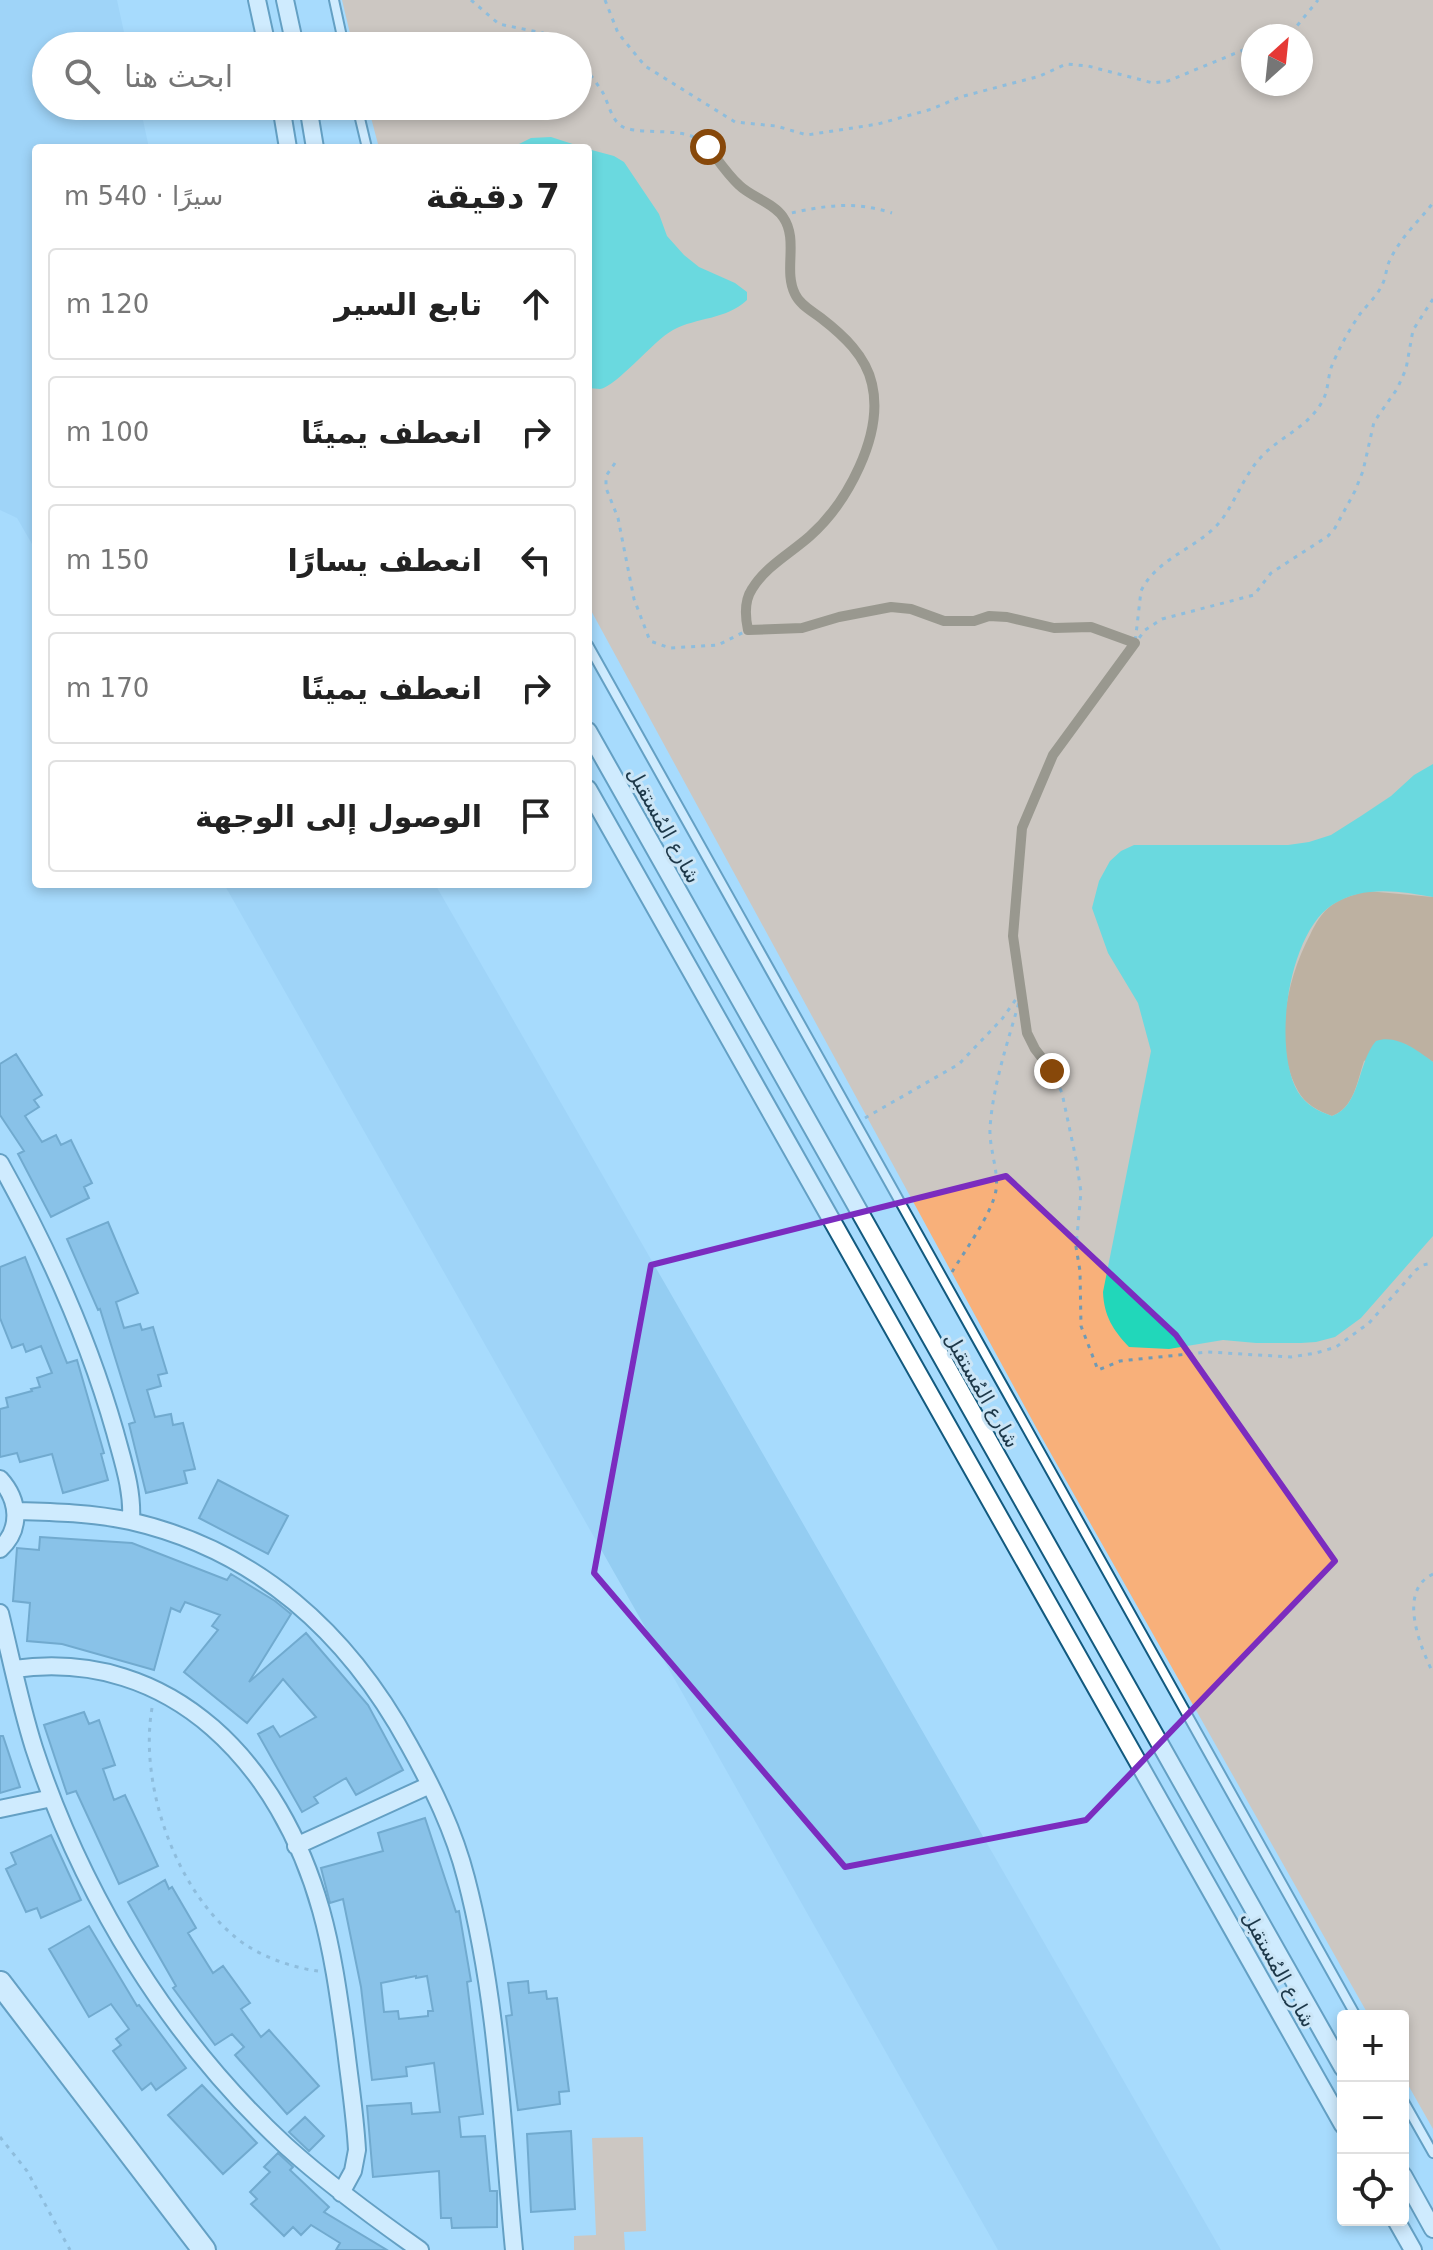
<!DOCTYPE html>
<html lang="ar">
<meta charset="utf-8">
<style>
:root{--surface:#fff;--page:#f6f6f6;--text:#222;--muted:#767676;--line:#e0e0e0}
body{margin:0;font-family:"DejaVu Sans","Noto Naskh Arabic",sans-serif;background:var(--page);color:var(--text);direction:rtl}
.controls{position:absolute;right:24px;bottom:24px;display:grid;overflow:hidden;border-radius:8px;box-shadow:0 4px 12px #0003}
.controls button{width:72px;height:72px;display:grid;place-items:center;padding:0;border:0;border-bottom:2px solid var(--line);background:var(--surface);color:var(--text);font:40px sans-serif}
.compass{position:absolute;left:1241px;top:24px;width:72px;height:72px;border-radius:50%;background:var(--surface);box-shadow:0 4px 12px #0003;rotate:27deg}
.stop{position:absolute;width:24px;height:24px;margin:-18px;border:6px solid #87480a;border-radius:50%;background:#fff}
.stop.end{background:#87480a;border-color:#fff;box-shadow:0 2px 8px #0008}
.list{margin:0;padding:0;list-style:none}
h2{display:flex;justify-content:space-between;align-items:center;height:104px;margin:0;padding:0 32px;font-size:34px}
h2 small{font-size:26px;font-weight:400;color:var(--muted)}
.list li{display:grid;grid-template-columns:52px 1fr auto;gap:24px;align-items:center;box-sizing:border-box;height:112px;margin:0 16px 16px;padding:0 16px;border:2px solid var(--line);border-radius:8px}
.list b{display:block;font-size:30px;white-space:nowrap}
.list em{font-size:26px;font-style:normal;color:var(--muted)}
.icon{flex:none;width:44px;height:44px;fill:none;stroke:currentColor;stroke-width:2;stroke-linecap:round;stroke-linejoin:round}
.map{position:relative;flex:none;width:1433px;height:2250px;overflow:hidden;direction:ltr}
.search{position:absolute;background:var(--surface);box-shadow:0 4px 12px #0003;left:32px;top:32px;width:560px;height:88px;display:flex;align-items:center;gap:20px;box-sizing:border-box;padding:0 28px;border-radius:44px;color:var(--muted);font-size:30px}
.panel{position:absolute;background:var(--surface);box-shadow:0 4px 12px #0003;left:32px;top:144px;width:560px;height:744px;border-radius:8px;direction:rtl}
.map>svg:first-child{display:block}
</style>
<div class="map">
<svg width="1433" height="2250" viewBox="0 0 1433 2250">
<rect width="100%" height="100%" fill="#a7dbfd"/>
<path fill="#94cdf2" d="M0,0H117L127,46H46V106H140L149,148H36V551L17,518L0,510Z
M224,884H435L1221,2250H998Z"/>
<path fill="#f8b07a" fill-rule="evenodd" d="M342,0H1433V2129L1403,2076V2016H1369L1037,1429L588,605V148H379L368,106H578V46H353ZM1253,36H1301V84H1253Z
M643,2137L646,2231L624,2232L625,2250H574V2236L596,2235L592,2138Z"/>
<path fill="#d87f32" d="M1367,891L1433,897V1062L1405,1044L1364,1061C1357,1082 1354,1108 1332,1116C1318,1111 1305,1104 1298,1091C1272,1045 1287,978 1310,935C1315,924 1322,912 1332,905C1342,898 1355,894 1367,891Z"/>
<path fill="#21d7ba" d="M551,137L585,148H511L531,138Z
M588,149L614,156L624,162L659,214L667,236L684,255L699,267L735,283L747,292V300C726,320 697,317 673,330C653,341 616,387 600,389C596,389 592,388 588,388Z
M1433,764V897C1399,891 1363,885 1332,905C1288,934 1272,1048 1298,1092C1306,1105 1318,1111 1332,1116C1361,1106 1357,1063 1376,1041C1396,1034 1417,1050 1433,1062V1236L1361,1318L1335,1337L1316,1342L1301,1343H1256L1223,1340L1169,1349L1129,1347C1113,1330 1104,1316 1103,1292L1151,1051L1138,1003L1108,953L1092,908L1099,881L1110,861L1121,851L1134,845H1288L1309,842L1331,835L1361,816L1391,796L1414,775Z"/>
<path fill="#64a5ce" stroke="#2f7097" stroke-width="2" fill-rule="evenodd" d="M16,1054L42,1095L34,1100L39,1107L25,1116L42,1142L56,1135L61,1145L71,1140L92,1183L84,1187L89,1198L51,1217L18,1154L24,1151L0,1115V1064Z
M108,1222L138,1293L116,1302L124,1328L140,1324L142,1330L153,1327L167,1373L158,1375L161,1386L147,1390L155,1417L171,1414L173,1425L183,1423L195,1469L184,1471L187,1483L146,1493L129,1424L135,1422L100,1309L98,1310L67,1239Z
M25,1257L67,1363L77,1360L104,1453L101,1454L108,1480L63,1493L52,1454L20,1462L17,1453L0,1457V1409L8,1407L6,1398L32,1391L31,1389L40,1387L37,1378L52,1373L41,1346L26,1352L23,1344L12,1348L0,1318V1267Z
M218,1480L288,1516L268,1554L199,1518Z
M40,1537L132,1543L227,1580L231,1574L275,1601L291,1614L249,1682L306,1633L368,1705L403,1770L356,1795L346,1778L314,1797L318,1803L302,1812L258,1734L273,1726L280,1737L316,1717L283,1679L247,1723L184,1672L218,1630L212,1626L220,1615L185,1602L180,1612L171,1608L154,1670L62,1644L27,1641L30,1603L13,1601L17,1548L39,1550Z
M84,1712L89,1724L99,1720L115,1765L103,1769L114,1800L125,1795L158,1866L119,1884L76,1791L67,1794L44,1725Z
M0,1736H3L20,1787L0,1793Z
M425,1818L456,1912L459,1911L471,1981L467,1982L483,2114L459,2117L461,2137L485,2136L490,2191H497V2227L452,2228L451,2218H441L439,2171L373,2177L367,2106L411,2103L412,2114L440,2112L434,2063L406,2067L407,2076L372,2080L361,1987L343,1899L330,1903L321,1868L383,1851L378,1833ZM416,1976V1978L427,1976L433,2011H428V2016L399,2019L398,2011L384,2012L381,1983Z
M51,1835L81,1900L41,1918L37,1908L26,1912L6,1869L16,1864L11,1853Z
M165,1880L169,1889L172,1887L196,1928L188,1933L213,1973L223,1966L250,2003L241,2009L261,2037L269,2030L319,2086L287,2114L235,2055L244,2047L232,2034L215,2045L173,1988L176,1986L128,1902Z
M89,1926L137,2006L139,2005L186,2068L156,2090L151,2083L142,2090L113,2051L121,2045L116,2039L129,2029L111,2004L89,2017L49,1949Z
M528,1981L529,1993L546,1991L547,1999L557,1998L569,2091L559,2092L560,2104L518,2110L506,2016L512,2015L508,1983Z
M202,2085L257,2143L223,2174L168,2115Z
M305,2117L324,2136L309,2151L289,2132Z
M571,2131L575,2209L531,2212L527,2134Z
M278,2153L293,2167L290,2170L329,2207L324,2212L387,2250H336L340,2243L311,2225L301,2235L293,2227L284,2236L251,2204L257,2199L250,2192L270,2172L264,2167Z"/>
<g fill="none" stroke-linecap="round" stroke-linejoin="round">
<g stroke="#135a7f" stroke-width="12">
<path id="lane" d="M334,0L344,46
M357,106L367,148
M588,645L1356,2016
M1403,2100L1433,2153"/>
</g>
<g stroke="#135a7f" stroke-width="20">
<path id="street" d="M257,0L267,46
M285,0L295,46
M281,106L288,148
M308,106L315,148
M588,731L1343,2068
M588,789L1343,2125
M0,1163C48,1249 88,1337 115,1432C123,1462 133,1490 131,1521
M0,1479C19,1500 22,1529 0,1549
M16,1511C54,1512 93,1513 130,1521C257,1550 348,1633 409,1745C433,1788 454,1831 466,1878C498,2000 502,2126 514,2250
M0,1613C11,1658 20,1704 34,1748C83,1897 170,2039 286,2146C328,2184 373,2217 420,2250
M14,1669C174,1647 281,1767 321,1910C333,1953 339,1998 345,2041C349,2077 355,2113 357,2150L353,2171L341,2193
M0,1809L52,1798
M296,1846L430,1785
M1403,2175L1433,2229
M1396,2220L1413,2250"/>
</g>
<g stroke="#135a7f" stroke-width="26">
<path id="secondary" d="M0,1983L204,2250"/>
</g>
<path stroke="#709ab5" stroke-width="3" stroke-dasharray="4 6" stroke-linecap="butt" d="M471,0L499,24L543,33L564,46
M605,0L618,33L645,66L735,122L776,126L807,135L878,124L932,109L960,97L1040,76L1066,64L1088,66L1153,83L1168,81L1253,46
M1281,36L1292,32L1318,0
M578,59C586,70 596,81 603,93C608,102 611,118 620,125C633,136 676,127 696,138C716,148 725,173 741,187C753,197 770,203 781,214C805,238 780,280 803,305C814,316 830,324 841,335C865,357 878,388 874,421C869,455 848,492 827,518C797,555 736,573 747,629
M782,215C823,206 852,200 892,213
M1433,299L1413,330L1406,369L1397,389L1374,422L1363,471L1355,491L1335,528L1328,536L1271,573L1254,595L1162,619L1145,630L1053,755L1022,828L1013,936L1027,1033L1035,1049L1052,1071L1062,1093L1076,1159L1081,1192L1076,1247L1080,1271L1081,1326L1098,1370L1120,1361L1208,1352L1291,1357L1316,1353L1336,1347L1369,1323L1416,1270L1423,1265L1433,1263
M615,463L606,476V488L618,518L634,599L650,641L670,648L718,645L748,630L802,628L839,617L891,607L911,609L944,621H974L989,616L1007,617L1054,628L1091,627L1135,643L1141,591C1157,558 1196,549 1219,523C1236,502 1243,476 1262,456C1281,436 1311,426 1324,398C1328,389 1328,378 1331,368C1338,350 1349,330 1360,314C1367,305 1377,296 1382,285C1386,278 1386,269 1389,262C1399,239 1418,222 1433,203
M865,1118L959,1064L1002,1019L1019,995
M952,1272C964,1252 993,1212 996,1190C999,1172 989,1148 990,1128C993,1083 1009,1039 1021,995
M1433,1574C1397,1591 1420,1646 1433,1673
M152,1708C139,1783 174,1886 234,1936C256,1955 289,1967 318,1971
M0,2137L27,2171L70,2250"/>
<use href="#lane" stroke="#fff" stroke-width="8"/>
<use href="#street" stroke="#fff" stroke-width="16"/>
<use href="#secondary" stroke="#fff" stroke-width="22"/>
</g>
<g fill="none" stroke-linecap="round" stroke-linejoin="round">
<path stroke="#87480a" stroke-width="10" d="M708,147C718,160 727,174 739,185C751,197 774,203 783,217C799,240 783,270 795,294C800,305 812,311 821,318C843,335 866,356 872,384C884,435 847,503 810,536C791,553 766,566 752,589C744,601 745,616 748,630L802,628L839,617L891,607L911,609L944,621H974L989,616L1007,617L1054,628L1091,627L1135,643L1053,755L1022,828L1013,936L1027,1033L1035,1049L1052,1071"/>
</g>
<path d="M0 0H1433V2250H0ZM1006,1176L1176,1335L1335,1561L1086,1820L845,1867L594,1573L651,1265Z" fill="#a7dbfd" fill-opacity=".55" fill-rule="evenodd"/>
<path fill="none" stroke="#7b2cbf" stroke-width="6" stroke-linejoin="round" d="M1006,1176L1176,1335L1335,1561L1086,1820L845,1867L594,1573L651,1265Z"/>
<g text-anchor="middle" stroke-width="6" stroke-linejoin="round" paint-order="stroke">
<g font-size="20" fill="#1d3849" stroke="#cbe5f6">
<text transform="translate(664 825) rotate(61)" y="7">شارع المُستقبل</text>
<text transform="translate(982 1390) rotate(60)" y="7">شارع المُستقبل</text>
<text transform="translate(1279 1969) rotate(61)" y="7">شارع المُستقبل</text>
</g>
</g>
</svg>
<div class="controls">
<button>+</button>
<button>−</button>
<button><svg class="icon" aria-label="locate" viewBox="0 0 24 24"><circle cx="12" cy="12" r="6"/><path d="M12 2v4M12 18v4M2 12h4M18 12h4"/></svg></button>
</div>
<svg class="compass" viewBox="-18 -18 36 36"><path d="M0-13l5 13h-10z" fill="#e53935"/><path d="M0 13l5-13h-10z" fill="#767676"/></svg>
<div class="stop" style="left:708px;top:147px"></div>
<div class="stop end" style="left:1052px;top:1071px"></div>
<div class="search"><svg class="icon" aria-label="search" viewBox="0 0 24 24"><circle cx="10" cy="10" r="6"/><path d="M15 15l6 6"/></svg>ابحث هنا</div>
<section class="panel">
<h2>7 دقيقة<small>سيرًا · 540 m</small></h2>
<ul class="list">
<li><svg class="icon" aria-label="ahead" viewBox="0 0 24 24"><path d="M12 20V5M6 11l6-6 6 6"/></svg><div><b>تابع السير</b></div><em>120 m</em></li>
<li><svg class="icon" aria-label="right" viewBox="0 0 24 24"><path d="M7 20v-9h11M14 6l5 5-5 5"/></svg><div><b>انعطف يمينًا</b></div><em>100 m</em></li>
<li><svg class="icon" aria-label="left" viewBox="0 0 24 24"><path d="M17 20v-9H6M10 6l-5 5 5 5"/></svg><div><b>انعطف يسارًا</b></div><em>150 m</em></li>
<li><svg class="icon" aria-label="right" viewBox="0 0 24 24"><path d="M7 20v-9h11M14 6l5 5-5 5"/></svg><div><b>انعطف يمينًا</b></div><em>170 m</em></li>
<li><svg class="icon" aria-label="arrive" viewBox="0 0 24 24"><path d="M6 21V4h12l-3 4 3 4H6"/></svg><div><b>الوصول إلى الوجهة</b></div></li>
</ul>
</section>
</div>
